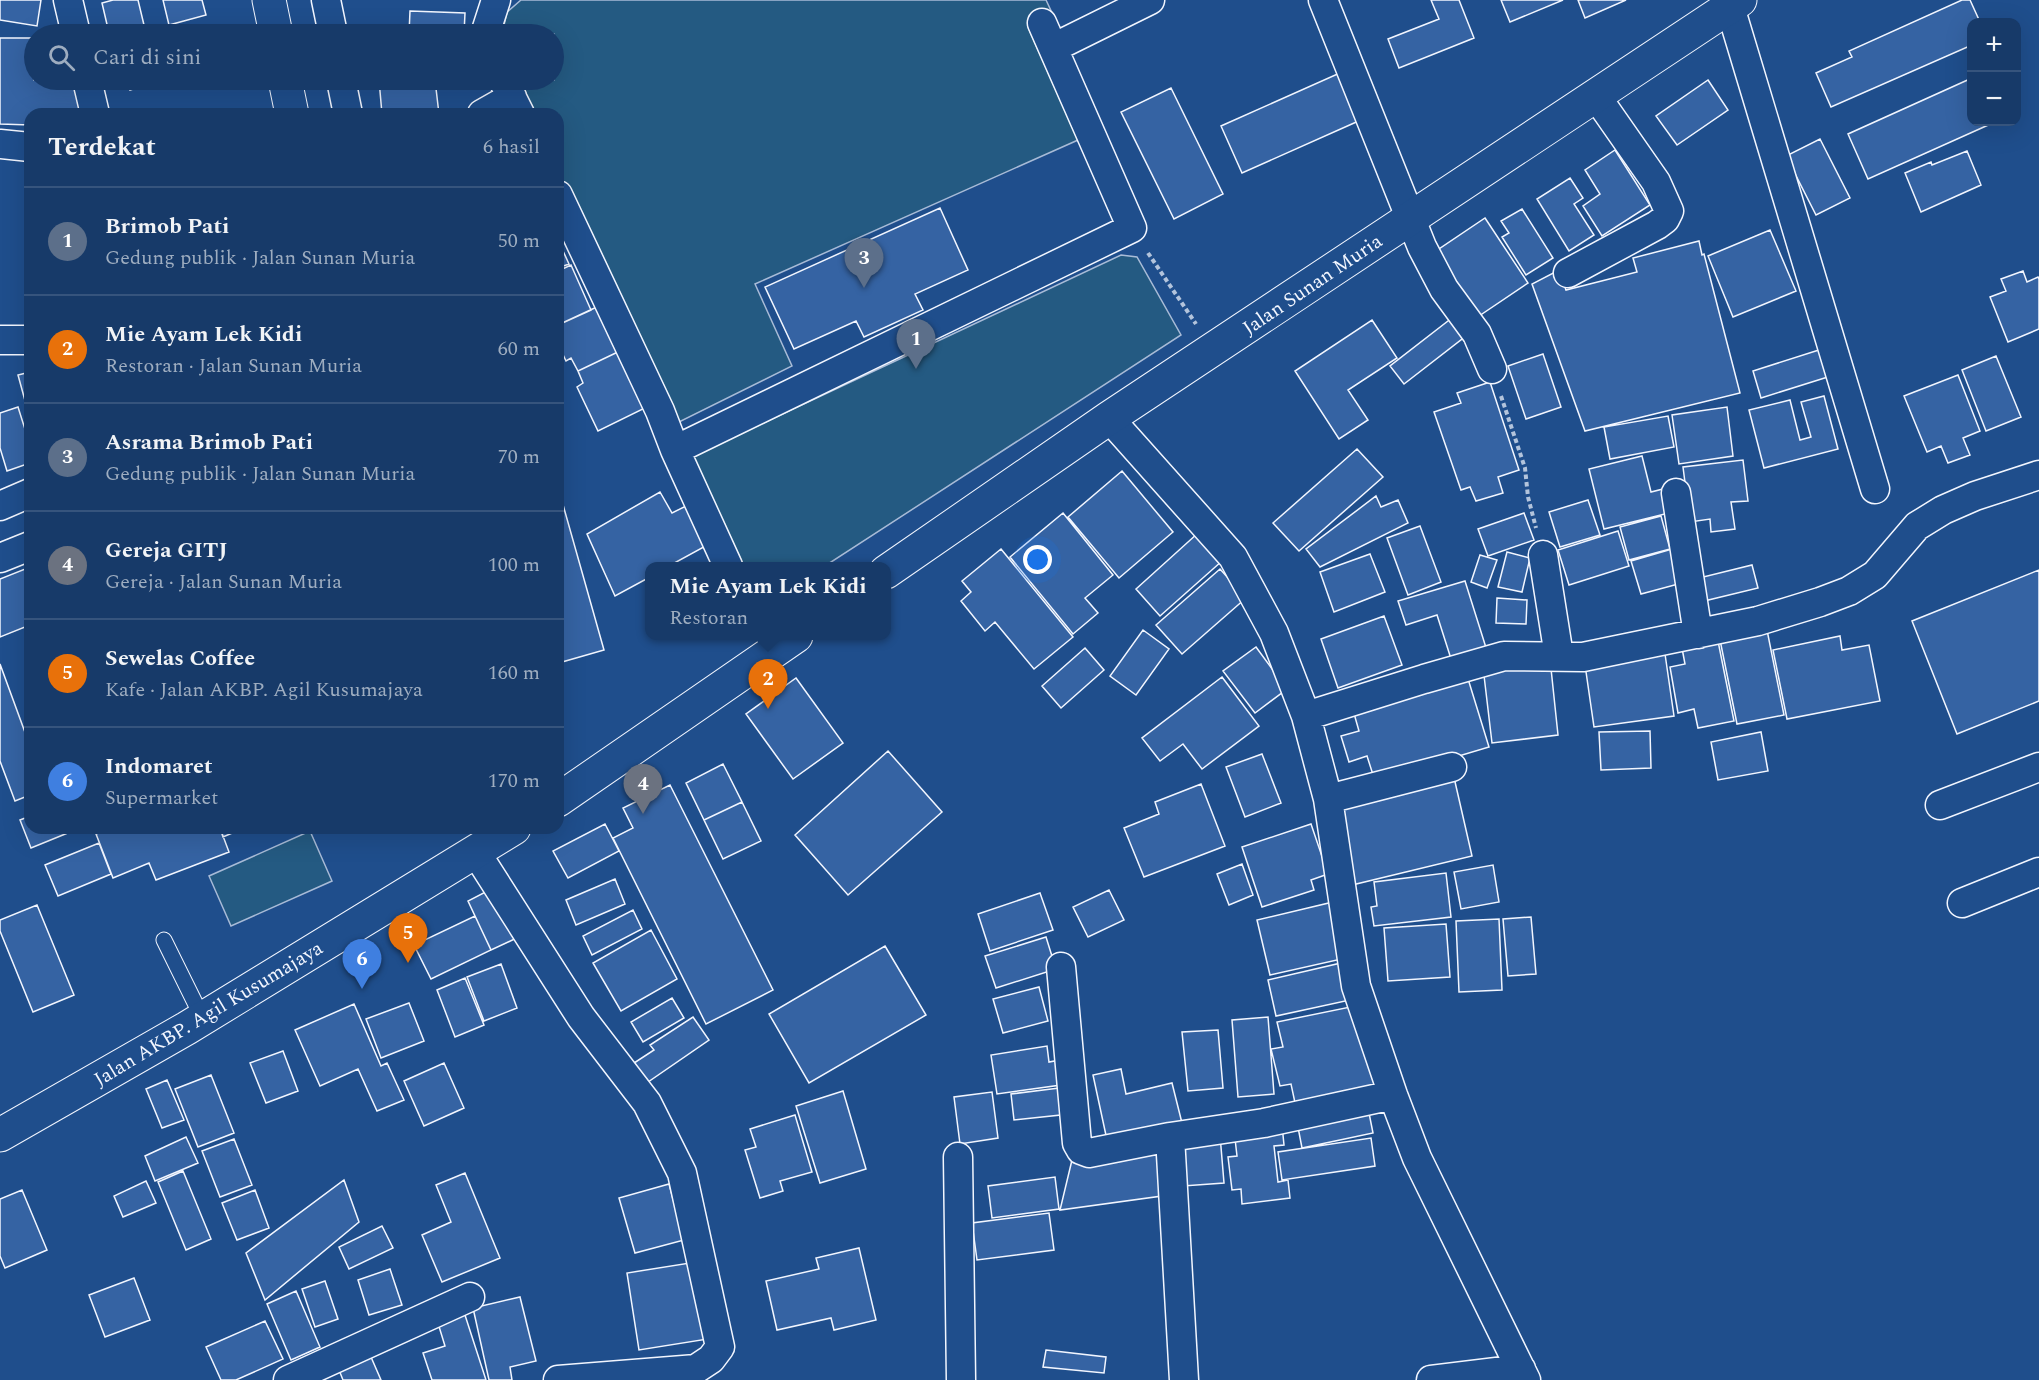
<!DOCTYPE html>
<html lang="id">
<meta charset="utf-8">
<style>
:root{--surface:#173a69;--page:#20416f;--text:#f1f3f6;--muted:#9eadc0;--line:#36547d;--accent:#ffb74d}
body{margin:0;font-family:Spectral,serif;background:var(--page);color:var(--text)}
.controls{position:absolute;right:18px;top:18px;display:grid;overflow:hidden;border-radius:12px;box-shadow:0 6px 24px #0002}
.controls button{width:54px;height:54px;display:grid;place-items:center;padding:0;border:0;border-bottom:2px solid var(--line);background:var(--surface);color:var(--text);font:30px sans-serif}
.you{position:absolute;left:1038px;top:560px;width:21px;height:21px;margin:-15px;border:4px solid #fff;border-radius:50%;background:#1a73e8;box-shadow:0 0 0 9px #1a73e833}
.badge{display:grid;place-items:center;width:39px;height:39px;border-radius:50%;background:var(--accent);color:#fff;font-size:20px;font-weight:700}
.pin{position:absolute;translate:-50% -50px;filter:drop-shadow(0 2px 3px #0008)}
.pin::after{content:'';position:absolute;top:32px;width:21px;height:18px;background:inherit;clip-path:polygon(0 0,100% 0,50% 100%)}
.popup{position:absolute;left:645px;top:562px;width:246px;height:78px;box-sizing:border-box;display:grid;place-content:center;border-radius:12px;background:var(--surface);filter:drop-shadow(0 2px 4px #0005);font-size:20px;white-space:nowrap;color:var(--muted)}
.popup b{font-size:22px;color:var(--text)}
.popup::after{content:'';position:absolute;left:50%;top:100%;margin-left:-12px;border:12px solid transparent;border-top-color:var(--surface)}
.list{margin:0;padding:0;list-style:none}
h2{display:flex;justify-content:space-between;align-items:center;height:78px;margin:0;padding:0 24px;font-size:26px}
h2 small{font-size:20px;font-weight:400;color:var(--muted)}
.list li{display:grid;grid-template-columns:39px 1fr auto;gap:18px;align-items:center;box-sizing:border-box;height:108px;padding:0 24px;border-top:2px solid var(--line)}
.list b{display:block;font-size:22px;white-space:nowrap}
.list p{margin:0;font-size:20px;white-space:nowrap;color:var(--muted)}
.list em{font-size:20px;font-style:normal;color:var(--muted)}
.icon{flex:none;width:33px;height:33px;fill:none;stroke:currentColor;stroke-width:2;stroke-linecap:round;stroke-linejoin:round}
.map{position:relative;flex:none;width:2039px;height:1380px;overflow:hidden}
.search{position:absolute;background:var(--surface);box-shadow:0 6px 24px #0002;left:24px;top:24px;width:540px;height:66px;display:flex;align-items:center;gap:15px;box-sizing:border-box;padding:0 21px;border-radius:33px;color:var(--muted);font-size:22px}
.panel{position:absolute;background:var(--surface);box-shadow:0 6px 24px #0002;left:24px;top:108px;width:540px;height:726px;border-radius:18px}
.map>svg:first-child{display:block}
</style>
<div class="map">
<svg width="2039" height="1380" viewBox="0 0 2039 1380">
<rect width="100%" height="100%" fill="#1f4e8c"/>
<path fill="#245a82" stroke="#a8bbd7" stroke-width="1.5" d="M521,0H1046L1053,15L1028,27L1078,140L755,284L792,366L677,423L633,339L558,171V114H532L517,80H554V34H502L507,12Z
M1121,255L1137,257L1181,335L825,566H744L691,457Z
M310,831L332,881L231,926L209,876Z"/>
<path fill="#3563a3" stroke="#f2f6ff" stroke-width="1.5" d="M0,0H41L37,26L0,20Z
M113,0H138L144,25L109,33L102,3Z
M163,0H202L206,15L169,25Z
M1431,0H1459L1474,38L1399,68L1388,39L1439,19Z
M1501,0H1563L1510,22Z
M1578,0H1626L1585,18Z
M1962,0H1970L1980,22H1972V45L1831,107L1816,73L1852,57L1849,51Z
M410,11L465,13L464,34H409Z
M0,38H34V80H80L79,114H30V125L0,124Z
M1342,72L1363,119L1242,173L1221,126Z
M1972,78V122H1995L1868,179L1848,134Z
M127,80H163L130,90Z
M379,80H435L439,114H382Z
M1708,80L1728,110L1677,145L1656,116Z
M1171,88L1223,194L1174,219L1121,112Z
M1820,139L1850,198L1816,215L1786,156Z
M1615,150L1650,205L1602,236L1583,206L1600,194L1585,170Z
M1967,151L1981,185L1921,212L1905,173L1931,162L1932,165Z
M1570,178L1583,198L1574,204L1594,235L1569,251L1537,199Z
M940,208L968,270L915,294L923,310L864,337L856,321L794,349L765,287Z
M1522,209L1553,258L1526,275L1502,237L1509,233L1501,221Z
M1485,218L1528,283L1479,316L1436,251Z
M1770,230L1796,291L1733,317L1708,256Z
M558,240L569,264L558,268Z
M1699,241L1702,255L1704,254L1740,393L1585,431L1532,284L1559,270L1566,290L1637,272L1633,258Z
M571,265L591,310L558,325V271Z
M2023,271L2027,282L2038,277L2039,279V329L2008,342L1990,297L2006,291L2001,279Z
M601,305L622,350L578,371L571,358L566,361L558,344V339L562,338L558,325Z
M1457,314L1471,332L1404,384L1390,366Z
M1372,320L1397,358L1348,390L1368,420L1339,439L1295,371Z
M1822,349L1831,376L1761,398L1753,371Z
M622,350L649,406L598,431L577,387L583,383L578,371Z
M1543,354L1561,407L1526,419L1508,366Z
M1996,356L2021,417L1986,431L1962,370Z
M30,372V407L27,408L18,375Z
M1958,375L1980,431L1963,438L1970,455L1948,463L1941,446L1927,452L1904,396Z
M1490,382L1519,470L1498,477L1503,493L1476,501L1470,487L1461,490L1434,412L1461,403L1457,393Z
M1824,396L1838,449L1764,468L1749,410L1790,400L1800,440L1811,437L1801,402Z
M18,407L30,445V463L7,471L0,448V413Z
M1727,407L1733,456L1679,464L1672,415Z
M1668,416L1674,447L1610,459L1604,427Z
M1357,449L1383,477L1299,551L1273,523Z
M1642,456L1651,492L1663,489L1669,513L1604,529L1589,469Z
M1743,460L1748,501L1731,502L1735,529L1711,532L1710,519L1690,522L1683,467Z
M1122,471L1173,532L1119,578L1068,517Z
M558,487L604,650L562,662L558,650Z
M660,492L672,513L694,502L713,542L669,566H650V577L615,596L587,534Z
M1376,496L1381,507L1398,500L1408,523L1320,567L1306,549Z
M1588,500L1600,535L1560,547L1549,512Z
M1063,513L1113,575L1085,598L1098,613L1073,634L1010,557Z
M1524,513L1534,540L1488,556L1478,529Z
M1661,516L1670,549L1629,560L1620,527Z
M1420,526L1441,582L1408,595L1387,538Z
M1618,531L1629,566L1569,585L1558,550Z
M1198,533L1222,561L1160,616L1136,589Z
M1001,549L1073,637L1034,669L995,622L985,631L961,601L971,592L962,581Z
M1672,549L1682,583L1641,594L1631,561Z
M1507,552L1530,558L1522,592L1498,587Z
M1370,554L1385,592L1334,612L1320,572Z
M1480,555L1497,560L1487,588L1471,582Z
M1752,565L1758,588L1700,602L1695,579Z
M30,567V625L0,637V579Z
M1220,569L1246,598L1182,654L1156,625Z
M2039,570V701L1957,734L1912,621Z
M1465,581L1488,654L1453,665L1437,615L1406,625L1398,601Z
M1497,598L1527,600L1526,624L1496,623Z
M1384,616L1402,665L1338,688L1321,639Z
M1766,625L1784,715L1737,724L1719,635Z
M1143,630L1169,649L1136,695L1110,676Z
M1717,636L1734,721L1698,728L1694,709L1678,713L1670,667L1685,664L1681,643Z
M1840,636L1842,650L1869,645L1880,701L1787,719L1773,650Z
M1256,647L1287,689L1255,713L1223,671Z
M1664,647L1674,716L1594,727L1584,658Z
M1085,648L1104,670L1061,708L1042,686Z
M1550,659L1558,735L1492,743L1483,667Z
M0,664L30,746V795L15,801L0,761Z
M1465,669L1489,747L1375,781L1367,756L1349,762L1341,736L1359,731L1351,703Z
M1222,677L1259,726L1202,769L1183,744L1160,761L1142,738Z
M796,678L843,743L793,779L746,714Z
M1650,731L1651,768L1601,770L1599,732Z
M1761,732L1768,771L1718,780L1711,742Z
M888,751L942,812L848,895L795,835Z
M1262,754L1281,803L1245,817L1226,767Z
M723,764L742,802L704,820L686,783Z
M1453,773L1472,856L1352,885L1339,800Z
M1201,784L1225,846L1144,877L1124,828L1159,814L1155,802Z
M670,785L773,990L706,1024L613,838L633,828L623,808Z
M742,802L761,841L723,859L704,820Z
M30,816V828H80L31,848L20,820Z
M605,824L619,851L568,878L553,851Z
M1311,824L1328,874L1311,880L1314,890L1262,907L1242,847Z
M112,828H220L229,852L156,880L149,863L113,878L96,834Z
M220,828H244L223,837Z
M99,843L111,874L58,896L45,865Z
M1242,864L1253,895L1229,905L1217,874Z
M1493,865L1499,902L1461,909L1454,872Z
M1446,873L1451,917L1374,926L1371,907L1377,906L1374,882Z
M615,879L625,904L576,925L566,900Z
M497,886L521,936L491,950L468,901Z
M1109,890L1124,920L1088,937L1073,907Z
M1040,893L1053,930L990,951L978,914Z
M1333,902L1346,958L1270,975L1257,920Z
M37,905L74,995L33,1012L0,931V920Z
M633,910L642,929L592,955L583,936Z
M475,916L491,950L431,979L414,945Z
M1531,917L1536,974L1508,976L1503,919Z
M1499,919L1502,990L1459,992L1456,921Z
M1446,924L1450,977L1388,981L1384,928Z
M651,930L677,979L621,1011L593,963Z
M1046,937L1056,969L996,988L985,956Z
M885,946L926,1015L809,1083L769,1014Z
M1341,963L1350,1000L1276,1016L1268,980Z
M501,964L517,1008L484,1021L467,977Z
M465,978L484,1025L455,1037L437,990Z
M1039,987L1048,1021L1003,1033L993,999Z
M672,998L684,1018L643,1042L631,1022Z
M409,1003L424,1041L381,1058L366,1019Z
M354,1004L381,1066L387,1063L404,1100L377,1111L358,1069L320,1086L295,1030Z
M1355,1006L1382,1090L1297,1112L1291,1084L1280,1086L1271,1049L1283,1047L1277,1022Z
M693,1017L709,1040L648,1082L634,1063L654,1050L650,1045Z
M1268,1017L1274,1094L1238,1097L1232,1020Z
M1218,1030L1223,1088L1188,1091L1182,1032Z
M1047,1046L1049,1062L1065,1059L1068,1084L997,1094L991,1055Z
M283,1051L298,1091L266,1103L250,1063Z
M444,1063L464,1108L424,1126L404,1081Z
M1121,1069L1126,1094L1172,1083L1182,1123L1107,1140L1093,1075Z
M211,1075L234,1133L198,1147L175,1089Z
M167,1080L184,1120L162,1128L146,1089Z
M1067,1087L1070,1114L1014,1120L1011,1094Z
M843,1091L866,1169L820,1183L796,1106Z
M992,1092L998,1138L960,1144L954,1097Z
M1368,1108L1373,1133L1302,1148L1297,1122Z
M795,1115L812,1172L780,1181L783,1191L760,1198L745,1150L756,1147L750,1129Z
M1282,1125L1284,1145L1274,1146L1278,1182L1288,1180L1290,1198L1242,1204L1241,1189L1232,1190L1228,1157L1237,1156L1234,1130Z
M1220,1135L1224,1183L1183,1186L1180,1138Z
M186,1137L198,1163L155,1181L145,1156Z
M1371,1138L1375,1166L1282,1180L1278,1152Z
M234,1139L252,1185L220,1197L202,1151Z
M1160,1145L1169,1195L1060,1210L1072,1160Z
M183,1171L211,1239L186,1250L158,1182Z
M465,1173L500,1258L442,1282L422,1235L451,1222L436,1185Z
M1055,1177L1059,1209L992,1218L988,1186Z
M344,1180L359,1222L265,1300L246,1253Z
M146,1181L156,1203L123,1217L114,1196Z
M669,1184L684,1240L635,1253L619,1198Z
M22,1190L47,1250L5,1268L0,1256V1199Z
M255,1190L269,1228L237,1240L222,1203Z
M1049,1213L1054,1250L977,1260L972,1223Z
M382,1226L393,1248L349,1269L339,1247Z
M859,1248L876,1320L834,1330L831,1318L777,1330L766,1281L819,1269L816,1258Z
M696,1262L708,1339L639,1350L627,1273Z
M390,1269L402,1305L369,1315L358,1280Z
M134,1278L150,1320L105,1337L89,1295Z
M325,1281L338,1319L315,1327L302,1289Z
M296,1291L320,1347L291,1360L267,1304Z
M520,1297L536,1361L510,1367L512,1380H489L473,1308Z
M464,1312L486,1380H432L423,1353L445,1346L437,1320Z
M265,1321L283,1359L236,1380H221L206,1347Z
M1046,1350L1106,1357L1104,1373L1043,1367Z
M371,1357L381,1380H343L339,1370Z"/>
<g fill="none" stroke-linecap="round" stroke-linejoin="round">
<g stroke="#f2f6ff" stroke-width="17">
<path id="service" d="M164,940L203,1019"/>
</g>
<g stroke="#f2f6ff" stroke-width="31">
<path id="minor" d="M68,0L76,34
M326,0L333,34
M1323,0L1422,247L1444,289L1477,334L1492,369
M1730,7L1875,489
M485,34L496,0
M1053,48L1150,0
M87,80L95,114
M341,80L348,114
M503,80L520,114
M482,114L512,97
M0,144L30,147
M558,195L660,411L675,450L1132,228L1042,23
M1568,273L1657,225L1665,219L1669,211L1656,182L1596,96
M0,340H30
M1109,418L1233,557L1274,633L1306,716L1328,799L1356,986L1393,1095L1417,1158L1526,1380
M675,450L728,566
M1676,493L1698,634
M0,506L30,493
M1543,555L1559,656
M0,558L30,546
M1306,716L1424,679L1504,656L1583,657L1758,621L1820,602L1849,591L1875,575L1917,526L1943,510L1975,496L2039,475
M1328,799L1452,767
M1940,805L2039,767
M475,851L581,1017L647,1103L682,1173L720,1347L711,1359L696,1369L558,1380
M1962,903L2039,872
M1061,967L1077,1143L1081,1150L1089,1153L1170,1137L1264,1123L1393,1095
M1170,1137L1184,1380
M958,1157L961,1380
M288,1380L470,1297
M1431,1380L1521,1369"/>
</g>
<g stroke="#f2f6ff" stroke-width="35">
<path id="secondary" d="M269,0L276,34
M285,80L292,114
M886,572L1109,418L1740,0
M558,800L796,636
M0,1135L187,1028L514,828"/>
</g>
<path stroke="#b3c4dc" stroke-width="4" stroke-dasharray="4.5 3" stroke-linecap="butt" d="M1148,253L1196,324
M1501,396L1525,468L1528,497L1536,528"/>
<use href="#service" stroke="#1f4e8c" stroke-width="15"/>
<use href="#minor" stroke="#1f4e8c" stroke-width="28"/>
<use href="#secondary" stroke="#1f4e8c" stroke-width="33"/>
</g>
<g text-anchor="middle" stroke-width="4.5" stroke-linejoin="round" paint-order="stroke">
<g font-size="20" fill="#f2f6ff" stroke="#1f4e8c">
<text transform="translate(1312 284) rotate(-34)" y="7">Jalan Sunan Muria</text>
<text transform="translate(208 1013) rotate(-31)" y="7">Jalan AKBP. Agil Kusumajaya</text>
</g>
</g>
</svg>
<div class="controls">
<button>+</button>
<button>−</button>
</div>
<div class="you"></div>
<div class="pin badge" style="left:916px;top:369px;background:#5c6f8a">1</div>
<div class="pin badge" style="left:768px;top:709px;background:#e8710a">2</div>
<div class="popup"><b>Mie Ayam Lek Kidi</b>Restoran</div>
<div class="pin badge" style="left:864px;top:288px;background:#5c6f8a">3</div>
<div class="pin badge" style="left:643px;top:814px;background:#6b7280">4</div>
<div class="pin badge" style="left:408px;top:963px;background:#e8710a">5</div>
<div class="pin badge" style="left:362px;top:989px;background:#3f7fe0">6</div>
<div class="search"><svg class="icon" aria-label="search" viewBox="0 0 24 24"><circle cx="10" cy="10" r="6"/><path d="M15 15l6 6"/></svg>Cari di sini</div>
<section class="panel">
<h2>Terdekat<small>6 hasil</small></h2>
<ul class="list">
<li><span class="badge" style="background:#5c6f8a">1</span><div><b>Brimob Pati</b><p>Gedung publik · Jalan Sunan Muria</p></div><em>50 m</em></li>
<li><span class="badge" style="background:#e8710a">2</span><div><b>Mie Ayam Lek Kidi</b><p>Restoran · Jalan Sunan Muria</p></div><em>60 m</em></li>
<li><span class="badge" style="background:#5c6f8a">3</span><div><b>Asrama Brimob Pati</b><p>Gedung publik · Jalan Sunan Muria</p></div><em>70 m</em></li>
<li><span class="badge" style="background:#6b7280">4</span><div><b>Gereja GITJ</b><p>Gereja · Jalan Sunan Muria</p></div><em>100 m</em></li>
<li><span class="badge" style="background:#e8710a">5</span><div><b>Sewelas Coffee</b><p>Kafe · Jalan AKBP. Agil Kusumajaya</p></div><em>160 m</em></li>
<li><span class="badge" style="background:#3f7fe0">6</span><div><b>Indomaret</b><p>Supermarket</p></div><em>170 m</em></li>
</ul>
</section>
</div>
